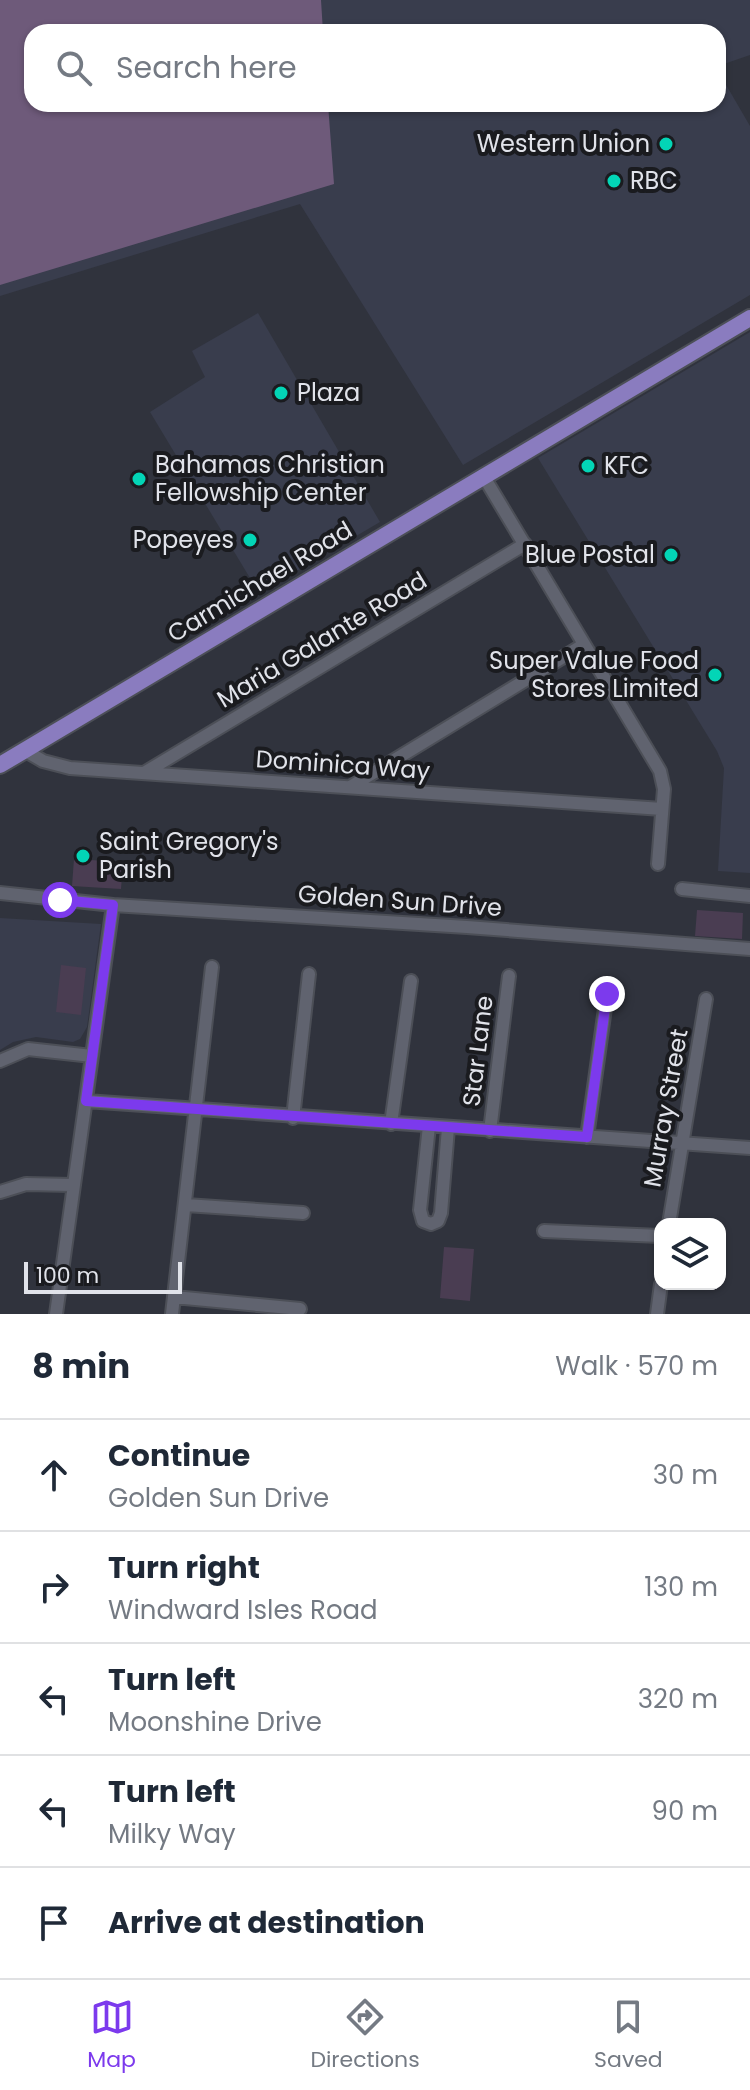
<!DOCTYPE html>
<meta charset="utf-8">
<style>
:root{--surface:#fff;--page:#f2f2f3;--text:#1f2937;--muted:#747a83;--line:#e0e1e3;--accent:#7c3aed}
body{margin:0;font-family:Poppins,sans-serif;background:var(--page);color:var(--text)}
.controls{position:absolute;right:24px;bottom:24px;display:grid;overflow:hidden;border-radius:16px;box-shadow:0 2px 6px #0004}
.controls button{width:72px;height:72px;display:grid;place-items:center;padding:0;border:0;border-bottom:2px solid var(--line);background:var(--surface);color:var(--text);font:40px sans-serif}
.scale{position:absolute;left:24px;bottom:20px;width:158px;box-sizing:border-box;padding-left:8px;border:4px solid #e1e3ea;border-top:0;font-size:22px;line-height:28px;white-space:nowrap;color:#e1e3ea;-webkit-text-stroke:6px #1a1b1f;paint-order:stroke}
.stop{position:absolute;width:24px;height:24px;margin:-18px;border:6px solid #7c3aed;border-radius:50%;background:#fff}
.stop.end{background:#7c3aed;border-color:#fff;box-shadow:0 2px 8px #0008}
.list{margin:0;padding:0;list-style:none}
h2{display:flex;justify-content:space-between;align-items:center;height:104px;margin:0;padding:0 32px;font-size:34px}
h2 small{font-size:26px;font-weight:400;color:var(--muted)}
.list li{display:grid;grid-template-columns:52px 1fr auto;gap:24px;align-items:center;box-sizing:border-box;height:112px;padding:0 32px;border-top:2px solid var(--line)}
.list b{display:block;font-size:30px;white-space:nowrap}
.list p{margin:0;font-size:26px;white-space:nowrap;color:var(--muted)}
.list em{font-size:26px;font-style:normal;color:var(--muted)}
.icon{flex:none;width:44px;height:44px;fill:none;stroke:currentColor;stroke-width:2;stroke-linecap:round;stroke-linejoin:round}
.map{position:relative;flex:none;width:750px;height:1314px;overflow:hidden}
.search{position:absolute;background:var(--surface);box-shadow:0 2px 6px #0004;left:24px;right:24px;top:24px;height:88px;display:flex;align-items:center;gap:20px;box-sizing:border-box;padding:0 28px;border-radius:24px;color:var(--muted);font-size:30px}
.sheet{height:664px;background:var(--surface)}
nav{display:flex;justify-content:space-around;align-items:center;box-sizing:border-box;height:112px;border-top:2px solid var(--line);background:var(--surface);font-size:22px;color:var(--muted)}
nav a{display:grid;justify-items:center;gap:4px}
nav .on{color:var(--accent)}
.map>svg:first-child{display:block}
</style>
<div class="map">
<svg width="750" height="1314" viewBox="0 0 750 1314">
<rect width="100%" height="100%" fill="#30333d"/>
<path fill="#393d4d" d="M0,0H750V55L718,66V32H32V104H718V71L750,126V295L463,465L300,204L0,296Z
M258,313L380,522L259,593L150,412L205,377L192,351Z
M750,332V873L718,871L724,768L717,751L538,458Z
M0,918L101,924L87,1027L80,1039L73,1042L36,1037L13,1042L0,1050Z"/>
<path fill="#4a3d52" d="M74,859L123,862L121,889L72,886Z
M697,910L743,913L742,939L695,936Z
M61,965L86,968L81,1015L56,1012Z
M444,1247L474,1249L470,1301L440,1298Z"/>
<path fill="#6e5a7a" d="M0,0H321L323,32H32V104H328L334,184L0,285Z"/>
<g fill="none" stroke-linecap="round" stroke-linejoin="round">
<g stroke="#4c4f57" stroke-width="16">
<path id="minor" d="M484,477L660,771L664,789L658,864
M24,750L43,761L70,768L662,809
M144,773L525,544
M350,787L583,645
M682,889L750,896
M0,893L113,905L467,927L750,949
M0,1061L28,1049L92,1056
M86,1101L750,1148
M293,1118L309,974
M391,1124L411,981
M429,1126L420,1210L423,1221L431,1224L438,1221L441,1213L448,1128
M490,1131L509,976
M587,1137L607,994
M0,1192L26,1184L72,1185
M186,1205L303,1213
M669,1224L706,999
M544,1231L660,1236
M174,1297L300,1309
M56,1314L113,905
M172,1314L212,967
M657,1314L661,1284"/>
</g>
<g stroke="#4c4f57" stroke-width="20">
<path id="major" d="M0,765L750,318"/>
</g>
<use href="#minor" stroke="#60636f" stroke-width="12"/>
<use href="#major" stroke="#8a7cbf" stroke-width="16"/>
</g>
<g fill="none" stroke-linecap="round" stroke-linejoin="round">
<path stroke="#7c3aed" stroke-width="10" d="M60,900L113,905L86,1101L587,1137L607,994"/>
</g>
<g fill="#03d5b6" stroke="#1a1b1f" stroke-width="3">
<circle cx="666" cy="144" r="8"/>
<circle cx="614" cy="181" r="8"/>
<circle cx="281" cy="393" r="8"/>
<circle cx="588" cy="466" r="8"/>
<circle cx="139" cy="479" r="8"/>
<circle cx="250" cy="540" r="8"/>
<circle cx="671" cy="555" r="8"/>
<circle cx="715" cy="675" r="8"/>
<circle cx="83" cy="856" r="8"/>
</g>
<g text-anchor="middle" stroke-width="8" stroke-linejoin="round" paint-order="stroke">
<g font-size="24" fill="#e1e3ea" stroke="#1a1b1f" text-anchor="start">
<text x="650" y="152" text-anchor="end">Western Union</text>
<text x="630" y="189">RBC</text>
<text x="297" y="401">Plaza</text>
<text x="155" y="473">Bahamas Christian<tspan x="155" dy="28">Fellowship Center</tspan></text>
<text x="604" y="474">KFC</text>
<text x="234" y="548" text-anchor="end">Popeyes</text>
<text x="655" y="563" text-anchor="end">Blue Postal</text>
<text x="699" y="669" text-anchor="end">Super Value Food<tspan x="699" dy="28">Stores Limited</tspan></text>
<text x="99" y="850">Saint Gregory's<tspan x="99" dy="28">Parish</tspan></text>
</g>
<g font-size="24" fill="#e1e3ea" stroke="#1a1b1f">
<text transform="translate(260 582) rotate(-31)" y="8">Carmichael Road</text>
<text transform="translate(322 640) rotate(-31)" y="8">Maria Galante Road</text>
<text transform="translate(343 765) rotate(4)" y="8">Dominica Way</text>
<text transform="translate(400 901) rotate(4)" y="8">Golden Sun Drive</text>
<text transform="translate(478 1051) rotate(-83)" y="8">Star Lane</text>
<text transform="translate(666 1108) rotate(-80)" y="8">Murray Street</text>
</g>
</g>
</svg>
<div class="controls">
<button><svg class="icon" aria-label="layers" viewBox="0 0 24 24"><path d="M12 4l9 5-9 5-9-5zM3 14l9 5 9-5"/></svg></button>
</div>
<div class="scale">100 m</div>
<div class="stop" style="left:60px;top:900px"></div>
<div class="stop end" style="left:607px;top:994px"></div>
<div class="search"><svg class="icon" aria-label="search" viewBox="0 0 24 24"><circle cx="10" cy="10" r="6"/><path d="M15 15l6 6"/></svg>Search here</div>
</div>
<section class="sheet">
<h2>8 min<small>Walk · 570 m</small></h2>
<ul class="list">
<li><svg class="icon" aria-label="ahead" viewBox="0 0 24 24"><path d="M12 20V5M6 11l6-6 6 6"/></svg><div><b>Continue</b><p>Golden Sun Drive</p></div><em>30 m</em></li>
<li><svg class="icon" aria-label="right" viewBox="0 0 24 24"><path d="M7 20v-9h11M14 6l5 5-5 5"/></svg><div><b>Turn right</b><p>Windward Isles Road</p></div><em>130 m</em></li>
<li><svg class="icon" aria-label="left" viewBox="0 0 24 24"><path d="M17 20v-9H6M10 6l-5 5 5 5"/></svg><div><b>Turn left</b><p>Moonshine Drive</p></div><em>320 m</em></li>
<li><svg class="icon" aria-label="left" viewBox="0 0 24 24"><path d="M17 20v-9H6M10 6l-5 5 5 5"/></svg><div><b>Turn left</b><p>Milky Way</p></div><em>90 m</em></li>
<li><svg class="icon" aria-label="arrive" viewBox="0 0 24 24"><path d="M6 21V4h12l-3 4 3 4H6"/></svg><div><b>Arrive at destination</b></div></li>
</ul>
</section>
<nav>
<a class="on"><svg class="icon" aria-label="map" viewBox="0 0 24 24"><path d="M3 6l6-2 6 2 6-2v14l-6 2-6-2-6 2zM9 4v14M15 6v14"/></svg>Map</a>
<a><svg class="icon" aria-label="directions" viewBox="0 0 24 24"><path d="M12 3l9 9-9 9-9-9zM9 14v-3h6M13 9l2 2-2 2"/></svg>Directions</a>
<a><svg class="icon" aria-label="saved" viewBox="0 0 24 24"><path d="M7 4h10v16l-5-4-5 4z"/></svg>Saved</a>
</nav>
